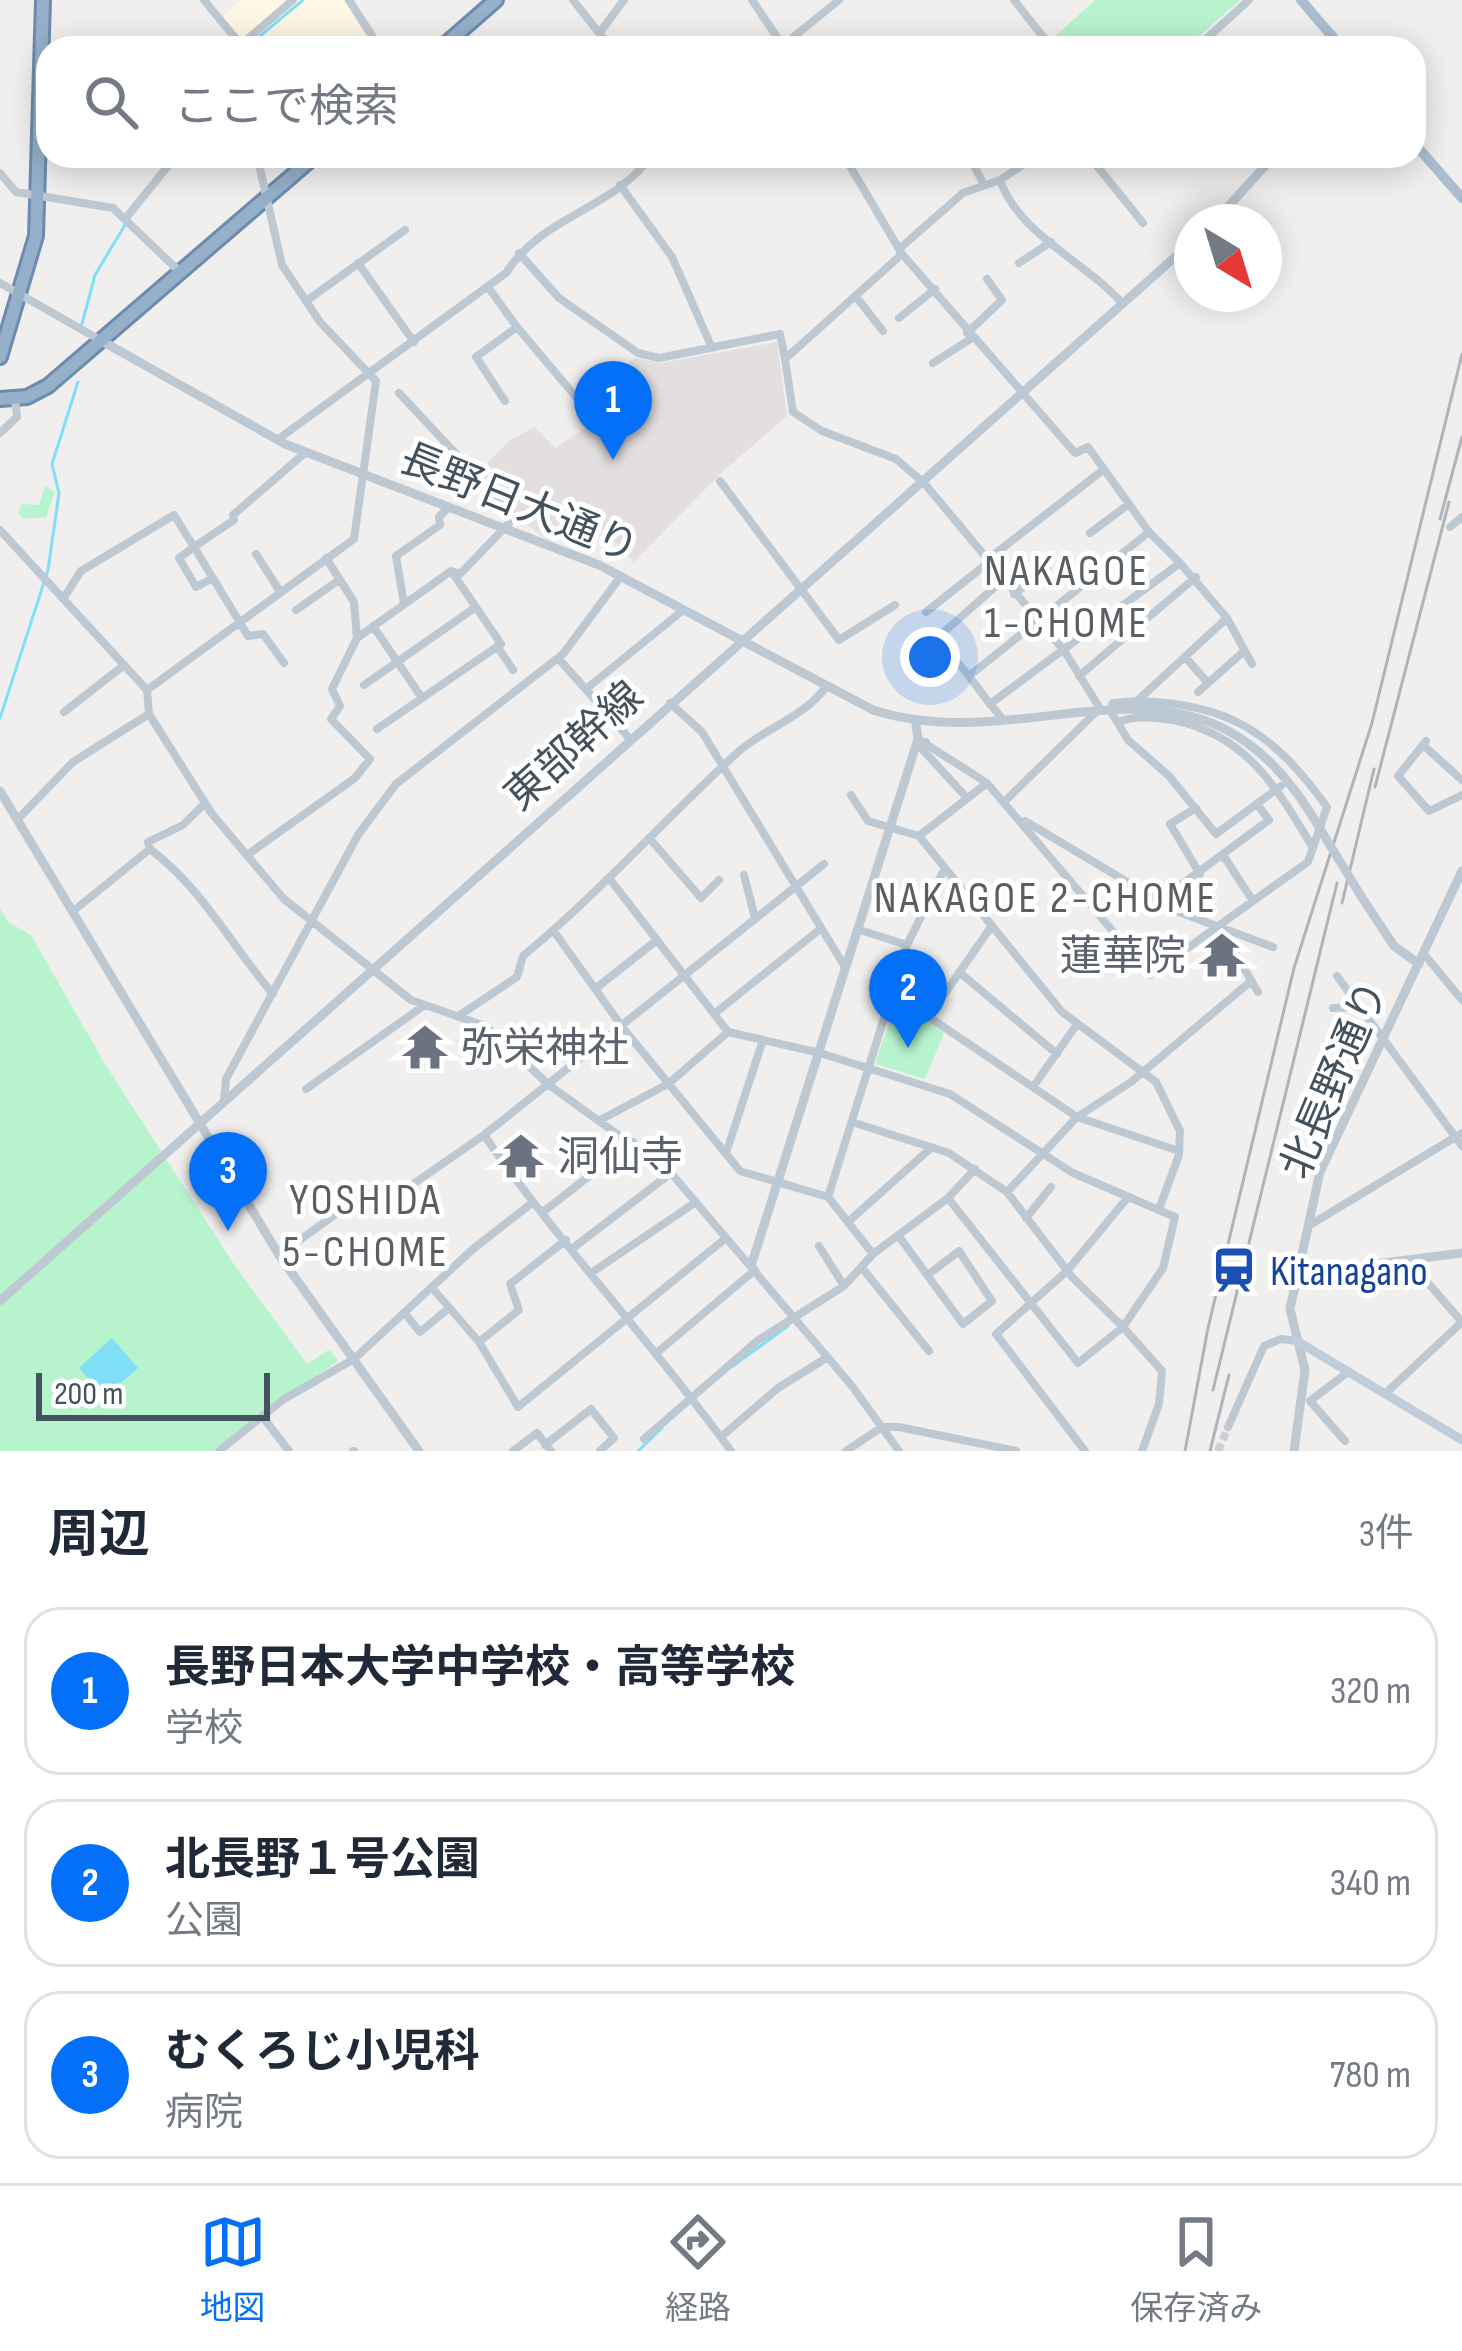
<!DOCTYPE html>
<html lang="ja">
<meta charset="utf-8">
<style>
:root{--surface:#fff;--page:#f2f2f3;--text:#1f2937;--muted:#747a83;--line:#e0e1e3;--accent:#0370f7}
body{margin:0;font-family:"Sofia Sans Condensed","Noto Sans JP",sans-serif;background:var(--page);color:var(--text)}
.compass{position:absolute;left:1174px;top:204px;width:108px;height:108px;border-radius:50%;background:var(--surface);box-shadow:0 6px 30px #0003;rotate:142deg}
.scale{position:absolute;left:36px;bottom:30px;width:234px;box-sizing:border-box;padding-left:12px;border:6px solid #44525e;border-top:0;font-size:33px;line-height:42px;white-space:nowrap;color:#44525e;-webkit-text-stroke:9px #fff;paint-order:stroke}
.you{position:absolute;left:930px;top:657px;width:42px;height:42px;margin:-30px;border:9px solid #fff;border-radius:50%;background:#1a73e8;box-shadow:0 0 0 18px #1a73e833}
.badge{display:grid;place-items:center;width:78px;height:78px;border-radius:50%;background:var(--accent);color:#fff;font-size:39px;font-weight:700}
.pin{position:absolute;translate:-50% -99px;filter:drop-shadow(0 3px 6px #0008)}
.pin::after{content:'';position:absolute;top:63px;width:42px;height:36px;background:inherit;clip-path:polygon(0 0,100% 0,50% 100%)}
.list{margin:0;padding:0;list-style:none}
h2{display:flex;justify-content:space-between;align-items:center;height:156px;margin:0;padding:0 48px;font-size:51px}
h2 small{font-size:39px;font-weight:400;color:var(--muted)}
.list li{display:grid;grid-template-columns:78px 1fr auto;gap:36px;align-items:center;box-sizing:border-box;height:168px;margin:0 24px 24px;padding:0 24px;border:3px solid var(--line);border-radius:36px}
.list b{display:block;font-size:45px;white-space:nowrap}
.list p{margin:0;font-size:39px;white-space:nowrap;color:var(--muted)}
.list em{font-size:39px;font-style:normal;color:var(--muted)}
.icon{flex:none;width:66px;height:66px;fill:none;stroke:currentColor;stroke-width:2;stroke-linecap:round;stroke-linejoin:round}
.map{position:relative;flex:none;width:1462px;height:1451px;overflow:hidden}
.search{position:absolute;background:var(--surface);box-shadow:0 6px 30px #0003;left:36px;right:36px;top:36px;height:132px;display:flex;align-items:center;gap:30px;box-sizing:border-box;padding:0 42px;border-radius:36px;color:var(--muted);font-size:45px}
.sheet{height:732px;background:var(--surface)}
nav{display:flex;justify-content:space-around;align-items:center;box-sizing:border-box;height:168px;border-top:3px solid var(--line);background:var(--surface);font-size:33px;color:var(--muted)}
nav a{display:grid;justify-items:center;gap:6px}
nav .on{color:var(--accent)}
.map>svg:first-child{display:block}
</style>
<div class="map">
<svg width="1462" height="1451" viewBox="0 0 1462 1451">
<rect width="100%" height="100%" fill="#f1eeee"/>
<path fill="#fef7e5" d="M240,0H344L373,48H246L222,18Z"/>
<path fill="#e3dfe0" d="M777,342L787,416L721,473L634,562L589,516L547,540L499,502L479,471L509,441L535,427L555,448L627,401L611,378L635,358L661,363Z"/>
<path fill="#b7f4ce" d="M1095,0H1240L1186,48H1042Z
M45,486L55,492L46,517L23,519L18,512L22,504L39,505Z
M0,908L8,922L31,935L105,1064L235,1266L307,1364L330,1349L338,1361L213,1451H0Z
M897,1000L944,1033L925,1079L875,1064Z"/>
<path fill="#7fdff7" d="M112,1338L138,1368L105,1397L79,1368Z"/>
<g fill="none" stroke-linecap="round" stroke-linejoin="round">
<path stroke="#7fdff7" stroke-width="3" d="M247,47L303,0
M82,324L95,275L125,225
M0,718L48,570L59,493L52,464L78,382
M733,1366L788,1326
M638,1451L662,1428"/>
<path stroke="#cecfd1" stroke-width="8" stroke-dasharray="8 4" stroke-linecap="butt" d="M1218,1451L1228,1427"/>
<g stroke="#6b8caf" stroke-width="18">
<path id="trunk" d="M441,48L496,0
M0,357L36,236L43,0
M0,399L27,397L48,386L315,156"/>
</g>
<path stroke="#bdc9d2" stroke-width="8" d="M204,0L241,45
M349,0L380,48
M573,0L611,48
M752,0L783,46
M1014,0L1044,38L1034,48
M600,32L624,0
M237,48L293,0
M780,48L839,0
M1196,48L1249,0
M844,156L902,254L1075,453L1088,447L1149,532L1180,563L990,704L1002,718
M969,156L982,181
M1089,156L1143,223
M910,159L914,156
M0,173L16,192L113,208L180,272
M1000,180C1019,235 1085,261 1123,304
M620,185L672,257L712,348
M126,218L176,156
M899,249L963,193L1000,180L1036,156
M519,253L559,298L638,353L659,358L780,334L785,359L902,254
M358,263L414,342
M1019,263L1051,242
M0,283L16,292
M488,287L517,327
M21,295L100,340
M857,298L883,331
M309,299L405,230
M899,318L935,289
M967,333L1002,300L987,279
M785,359L793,412L822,431L896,459L924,483L1065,652L1101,710
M933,363L972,338
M505,401L476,357L517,327L592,416
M0,433L17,417L15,400
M277,440L506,273C544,214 613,210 651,156
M720,481L839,640L895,605
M1450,527L1462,517
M0,530L147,690L149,714L212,814L284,899L411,1000L485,1026L549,1085L671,1173L852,1386L899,1451
M1090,533L1129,504
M256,554L279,590
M326,558L354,602L357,638L451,571L460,574L515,517L399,393
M987,560L1103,470
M1180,563L1227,618L1252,664
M213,578L196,587L179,558L194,547L248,636L263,634L284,663
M1014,594L1047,568
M63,599L81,571L174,515L194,547L234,520L233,515L306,452
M404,604L396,556L440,525L439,517L449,507
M296,610L339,580
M926,612L989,562
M1227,618L1137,701L1113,703L1110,710L1128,740L1169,776L1216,834L1281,786
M373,626L422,698
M497,646L513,670
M1185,657L1208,683
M558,658L630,739
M969,676L937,638L1003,580
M1079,676L1196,577
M364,685L476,607
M586,689L682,611
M147,690L354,539L376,381L320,322L282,265L257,156
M1198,692L1243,652
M1137,701C1230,703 1274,734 1327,807L1308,862L1253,901L1223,855
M670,703L702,732L845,967
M990,704L969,676L1149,532
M64,712L123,666
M1118,722C1135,715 1155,717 1173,720C1247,735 1277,788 1313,848
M377,729L501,644L452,572
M918,739L987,783L1150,975L1253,901
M1426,741L1398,776L1429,811L1462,795
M926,742L923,750L967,798
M1423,745L1462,780
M851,795L868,821L919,836L1062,1012L1156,1082L1180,1131L1179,1155L1159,1209
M1004,802L1097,711
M1196,808L1170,824L1200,874
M17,820L73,762L149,714
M1025,821L1176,911L1273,947
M919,836L987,783
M651,840L701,898L719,880
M150,849L148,842L183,825L205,803
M247,855L355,778L370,759L331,719L340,706L332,689L357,638
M744,875L755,918
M609,878L728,1032L820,1053L950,1094L1073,1173L1175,1217L1163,1268L1123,1327L1072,1277L1007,1192
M1168,907L1178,887L1269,820L1257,804
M72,912L150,849C203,889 231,945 273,994
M1220,928L1258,992
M857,929L907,945
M553,930L623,1028L740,1171L828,1197L873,1254
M1424,954L1462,1000
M959,972L1057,1054
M1337,976L1462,1146
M595,989L657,940
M892,992L1077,1117L1179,1151
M1333,1008L1358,1007
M714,1014L819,930
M460,1015L517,977L523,956C599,893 665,819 738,752C766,727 802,719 826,687
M929,1016L991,927
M1033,1087L1077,1024
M306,1089L422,1007
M224,1101L226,1079L358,835L396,784L563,654L621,576
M602,1119L668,1084L728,1032
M852,1122L949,1153L1007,1192L1077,1117L1131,1082L1250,982
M484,1135C560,1245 653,1343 731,1451
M726,1153L762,1043
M828,1197L907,945L943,872
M948,1198L1078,1363L1123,1327L1162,1371L1159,1404L1142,1451
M543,1212L633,1142
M1026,1218L1051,1187
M848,1222L932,1147
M1310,1225L1462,1133
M898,1235L963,1324L992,1301L959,1251L929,1274
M819,1246L844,1286
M573,1248L671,1173
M279,1255L358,1198L370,1210L377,1209L484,1135L824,864
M1408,1260L1462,1322
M863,1269L929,1351
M591,1273L696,1202
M434,1290L479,1342L519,1310L510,1284L566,1240
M407,1316L420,1332L449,1308
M479,1342L518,1407L726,1238
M659,1351L755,1270
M1388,1391L1462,1322
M262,1416L289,1451
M1228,1427L1264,1346L1281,1339L1297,1341
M721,1437L778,1388L828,1357
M644,1439L757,1341L844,1286L873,1254L948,1198L975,1169
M1345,1441L1310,1401L1348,1372
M545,1445L591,1409L614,1438L600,1451
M219,1451L284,1399L354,1359L473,1249L532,1203
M353,1451H354
M513,1451L537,1433L551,1451
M846,1451L882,1427H899L1016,1451
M1085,1451L996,1334L1067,1271L1128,1197"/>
<path stroke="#bdc9d2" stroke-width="9" d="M1214,222L1274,156
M100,340L285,444L599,565L873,710C1037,762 1191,623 1311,814
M0,791L279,1255L419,1451
M1361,896L1394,946L1419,964
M751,1266L918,739L916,724
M1297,1274L1462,1253
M0,1301L1192,242
M1294,1451L1305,1370L1290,1309L1320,1172L1462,871"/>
<path stroke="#bfccda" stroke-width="9" d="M1297,1341L1462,1440"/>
<path stroke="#abbed1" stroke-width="10" d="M1301,0L1342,48
M1414,143L1462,198"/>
<use href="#trunk" stroke="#96b0ca" stroke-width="12"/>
<path stroke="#b0b4ba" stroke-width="3" d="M1440,519L1462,437
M1375,787L1449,502
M1342,903L1374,769
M1213,1390L1337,883
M1185,1451L1208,1328L1294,968L1372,723L1462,354
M1210,1451L1229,1375"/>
<path stroke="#bdc9d2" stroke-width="9" d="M1311,814L1361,896"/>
</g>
<defs>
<g id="temple-bare" transform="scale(3.6)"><path d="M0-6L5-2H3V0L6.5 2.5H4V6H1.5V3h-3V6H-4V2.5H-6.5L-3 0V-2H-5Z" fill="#6b7280" stroke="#fff" stroke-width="2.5" paint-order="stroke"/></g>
<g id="station-bare" transform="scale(3.6)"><path d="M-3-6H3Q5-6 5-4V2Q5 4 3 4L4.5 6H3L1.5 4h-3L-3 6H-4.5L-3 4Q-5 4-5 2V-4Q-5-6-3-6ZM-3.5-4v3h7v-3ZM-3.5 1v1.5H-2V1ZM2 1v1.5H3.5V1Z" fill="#1a4fb4" stroke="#fff" stroke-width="2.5" paint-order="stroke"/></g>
</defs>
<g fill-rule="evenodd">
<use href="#temple-bare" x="1222" y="955"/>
<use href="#temple-bare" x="425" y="1047"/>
<use href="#temple-bare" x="521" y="1156"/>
<use href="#station-bare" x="1234" y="1270"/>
</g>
<g text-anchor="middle" stroke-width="10" stroke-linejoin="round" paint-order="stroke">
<g font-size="42" fill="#44525e" stroke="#fff">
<text transform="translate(520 502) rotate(22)" y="15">長野日大通り</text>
<text transform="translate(573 745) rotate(-42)" y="15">東部幹線</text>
<text transform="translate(1333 1079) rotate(-67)" y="15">北長野通り</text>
</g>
<g font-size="42" fill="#5b616d" stroke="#fff" text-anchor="start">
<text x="1186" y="970" text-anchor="end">蓮華院</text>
<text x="461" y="1062">弥栄神社</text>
<text x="557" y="1171">洞仙寺</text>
</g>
<g font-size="42" fill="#164399" stroke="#fff" text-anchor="start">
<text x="1270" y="1285">Kitanagano</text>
</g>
<g font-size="45" letter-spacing="3" fill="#5a5f64" stroke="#fff">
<text x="1067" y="585">NAKAGOE<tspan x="1067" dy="52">1-CHOME</tspan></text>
<text x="1046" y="912">NAKAGOE 2-CHOME</text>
<text x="366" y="1214">YOSHIDA<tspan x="366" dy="52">5-CHOME</tspan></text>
</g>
</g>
</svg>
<svg class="compass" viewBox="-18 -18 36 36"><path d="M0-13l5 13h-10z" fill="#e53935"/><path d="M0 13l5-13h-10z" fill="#747a83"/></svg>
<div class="scale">200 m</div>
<div class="you"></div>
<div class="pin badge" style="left:613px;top:460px">1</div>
<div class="pin badge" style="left:908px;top:1048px">2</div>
<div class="pin badge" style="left:228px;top:1231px">3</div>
<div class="search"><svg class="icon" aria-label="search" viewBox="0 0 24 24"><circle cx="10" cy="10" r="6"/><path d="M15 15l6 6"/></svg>ここで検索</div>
</div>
<section class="sheet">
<h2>周辺<small>3件</small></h2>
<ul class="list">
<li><span class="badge">1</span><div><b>長野日本大学中学校・高等学校</b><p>学校</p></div><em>320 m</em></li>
<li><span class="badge">2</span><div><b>北長野１号公園</b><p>公園</p></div><em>340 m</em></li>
<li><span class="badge">3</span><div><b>むくろじ小児科</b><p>病院</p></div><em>780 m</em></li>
</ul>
</section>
<nav>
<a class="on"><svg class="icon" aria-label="map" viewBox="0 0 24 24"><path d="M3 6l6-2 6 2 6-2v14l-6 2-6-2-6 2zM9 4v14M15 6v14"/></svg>地図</a>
<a><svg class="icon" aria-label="directions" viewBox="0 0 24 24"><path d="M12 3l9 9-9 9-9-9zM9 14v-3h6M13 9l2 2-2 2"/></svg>経路</a>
<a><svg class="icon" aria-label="saved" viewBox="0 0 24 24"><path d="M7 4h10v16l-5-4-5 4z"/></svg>保存済み</a>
</nav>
